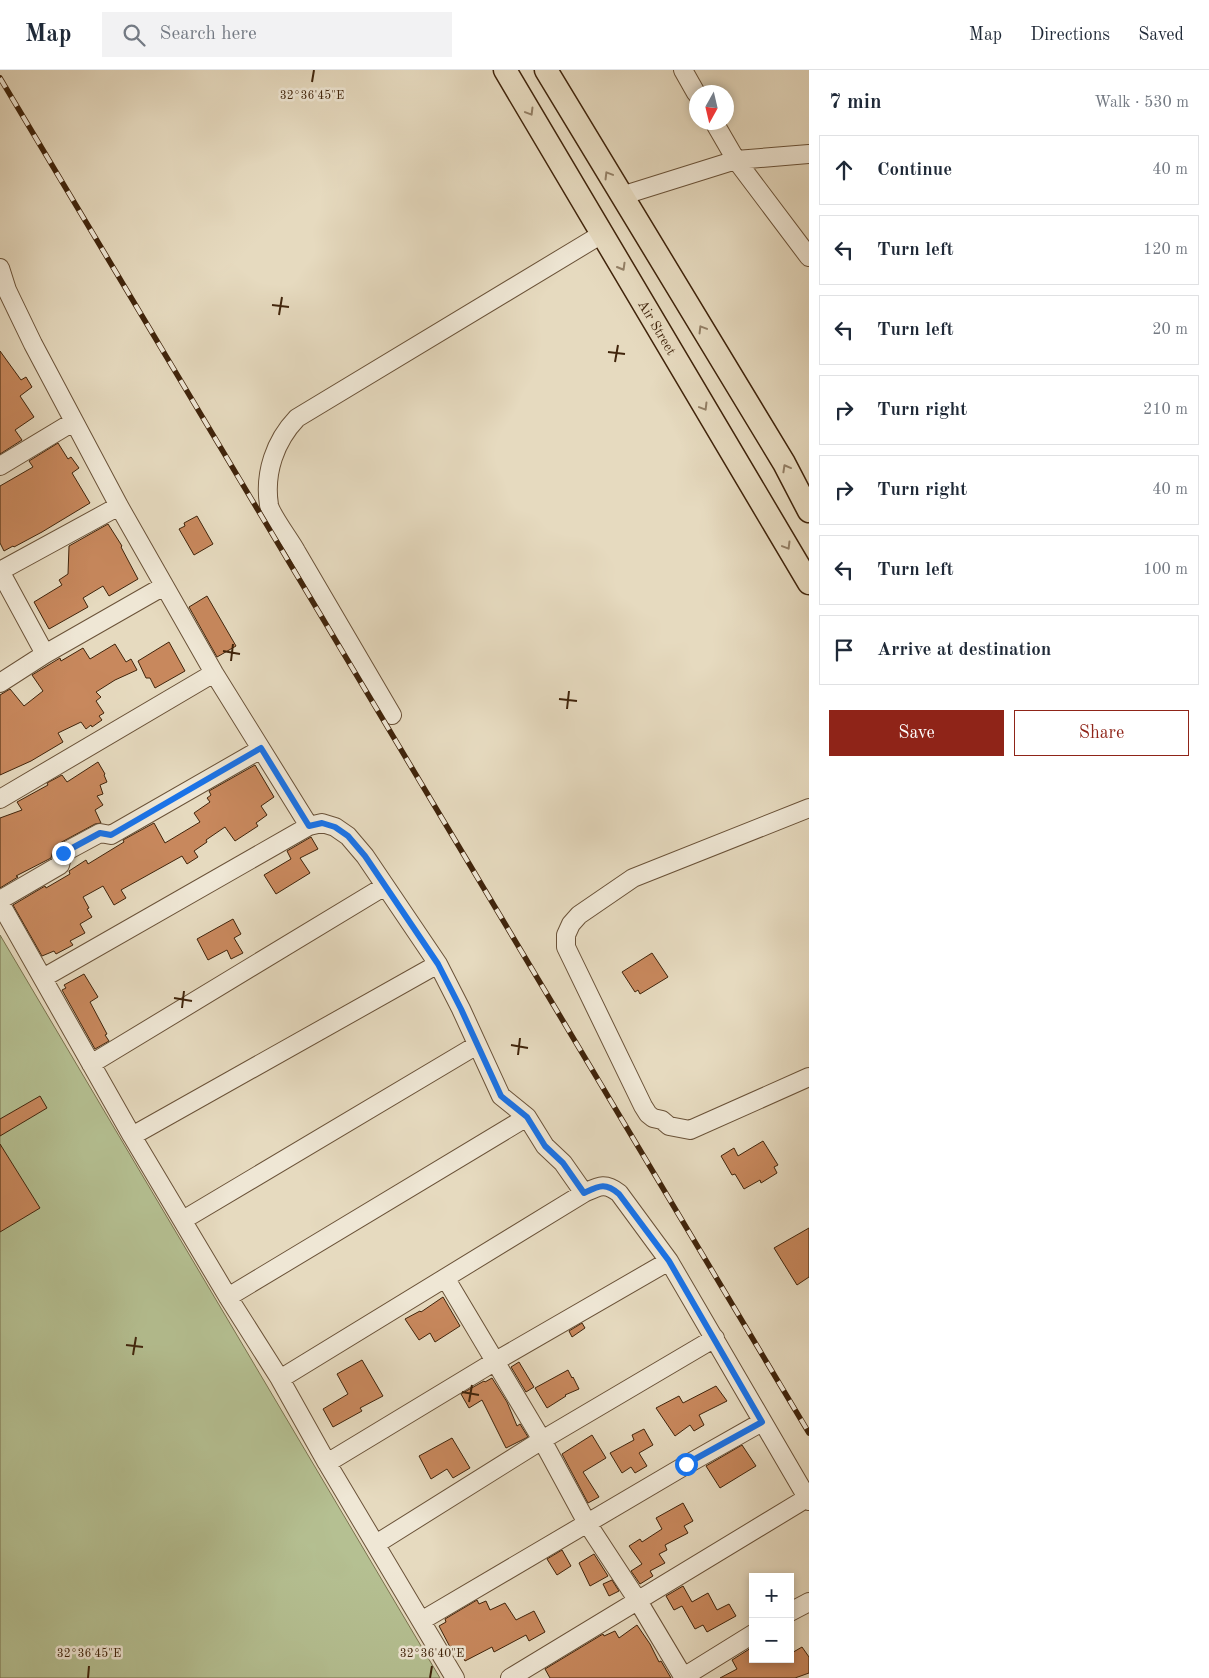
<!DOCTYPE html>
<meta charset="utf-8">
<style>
:root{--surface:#fff;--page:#f2f2f3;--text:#1f2937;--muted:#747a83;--line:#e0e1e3;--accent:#8f2418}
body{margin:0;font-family:"Old Standard TT",serif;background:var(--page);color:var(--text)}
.controls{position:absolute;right:15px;bottom:15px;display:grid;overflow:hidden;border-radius:0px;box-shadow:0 2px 8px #0003}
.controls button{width:45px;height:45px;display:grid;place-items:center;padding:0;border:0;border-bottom:1px solid var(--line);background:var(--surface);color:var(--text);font:25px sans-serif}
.compass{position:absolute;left:689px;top:15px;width:45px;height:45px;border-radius:50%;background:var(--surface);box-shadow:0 2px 8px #0003;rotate:188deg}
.stop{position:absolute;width:15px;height:15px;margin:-11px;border:4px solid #1a73e8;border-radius:50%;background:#fff}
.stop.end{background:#1a73e8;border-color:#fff;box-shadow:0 1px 5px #0008}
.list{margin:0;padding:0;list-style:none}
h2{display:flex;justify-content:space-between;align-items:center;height:65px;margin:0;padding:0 20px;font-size:21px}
h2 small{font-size:16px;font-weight:400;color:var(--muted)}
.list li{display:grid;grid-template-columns:32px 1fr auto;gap:15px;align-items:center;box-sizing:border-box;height:70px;margin:0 10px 10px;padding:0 10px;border:1px solid var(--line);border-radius:0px}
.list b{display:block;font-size:19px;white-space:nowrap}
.list em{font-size:16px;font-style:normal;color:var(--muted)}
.actions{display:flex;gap:10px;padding:15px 20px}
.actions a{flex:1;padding:11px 0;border:1px solid var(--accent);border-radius:0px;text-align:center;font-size:18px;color:var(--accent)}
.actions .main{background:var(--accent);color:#fff}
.icon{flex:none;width:28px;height:28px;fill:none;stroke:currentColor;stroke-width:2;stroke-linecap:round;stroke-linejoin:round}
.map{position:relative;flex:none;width:809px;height:1608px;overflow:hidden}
header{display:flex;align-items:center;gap:30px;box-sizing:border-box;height:70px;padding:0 25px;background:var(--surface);border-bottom:1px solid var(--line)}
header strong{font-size:24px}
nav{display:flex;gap:28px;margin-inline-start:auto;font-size:18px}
.search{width:350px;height:45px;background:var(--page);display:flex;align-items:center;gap:12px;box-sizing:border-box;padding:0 18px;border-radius:0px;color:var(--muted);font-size:19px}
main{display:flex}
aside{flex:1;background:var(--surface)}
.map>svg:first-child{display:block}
</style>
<header>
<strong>Map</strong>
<div class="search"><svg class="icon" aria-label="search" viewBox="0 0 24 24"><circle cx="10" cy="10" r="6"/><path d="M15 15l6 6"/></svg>Search here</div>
<nav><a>Map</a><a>Directions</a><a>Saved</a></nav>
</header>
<main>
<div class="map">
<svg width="809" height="1608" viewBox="0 0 809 1608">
<rect width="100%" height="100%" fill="#e6dabf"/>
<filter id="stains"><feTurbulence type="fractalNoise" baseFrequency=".004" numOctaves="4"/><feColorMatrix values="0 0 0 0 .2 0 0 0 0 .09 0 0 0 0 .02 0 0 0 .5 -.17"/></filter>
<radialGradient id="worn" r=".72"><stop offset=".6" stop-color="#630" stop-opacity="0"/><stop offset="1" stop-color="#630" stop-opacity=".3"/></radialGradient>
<path fill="#b5c092" stroke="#7a724e" d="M0,865L440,1608H0Z"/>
<path fill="#c8885d" stroke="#40240b" d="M0,281L21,310L26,307L32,317L20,326L34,347L15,360L22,370L0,384Z
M58,373L68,389L71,387L79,398L72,403L90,433L42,462L14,477L13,476L4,481L0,473V416L33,397L29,391Z
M197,446L213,474L194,485L179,459L185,456L184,453Z
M108,454L122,476L121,477L138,509L109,526L103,516L83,528L88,537L49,559L34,532L62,515L59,510L68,504L69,476Z
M207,526L236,576L217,587L189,537Z
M169,572L185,601L155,618L150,608H146L138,591Z
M115,574L126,592L131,589L137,600L115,610L96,622L101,627L96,631L104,643L99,646L102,650L92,657L91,655L86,659L81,652L58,663L63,672L31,691L0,705V625L10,619L24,636L43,621L32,605L60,588L61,591L83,578L90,589Z
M98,692L105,704L104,705L107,712L100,715L103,724L97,726L103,735L95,740L101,753L95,754L58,774L54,777L51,788L16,806L18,807L0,818V748L22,740L17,732L48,715L47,713L62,705L67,712Z
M255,695L274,727L261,736L267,745L256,753L258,756L235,771L225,757L206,770L207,772L194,781L198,787L187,794L182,786L121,820L126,828L114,835L103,816L83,827L89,838L87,839L92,847L80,854L85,863L70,871L73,875L56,884L54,881L42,886L13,835L45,816L46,818L70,804L69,801L86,790L88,794L124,772L123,770L154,753L165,773L200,752L194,743L210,732L207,728L211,725L209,721Z
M311,767L318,779L300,788L310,803L276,824L264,805L291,789L287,781Z
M233,849L241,864L234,868L243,883L231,889L227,880L208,890L197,869Z
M652,883L668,907L640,924L638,920L635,922L622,902Z
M84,904L98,927L90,932L107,964L105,965L109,971L95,979L62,920L66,918L64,915Z
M40,1026L47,1038L0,1066V1049Z
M763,1071L778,1095L774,1097L777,1103L761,1113L760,1110L744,1119L735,1104L732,1105L721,1086L734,1078L738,1086Z
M0,1074L40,1138L0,1162Z
M809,1158V1207L797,1215L774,1178Z
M443,1227L460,1256L435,1272L430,1263L419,1270L405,1249L420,1241L421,1242Z
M582,1253L585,1258L572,1267L569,1261Z
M362,1290L383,1326L360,1338L362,1341L333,1357L323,1339L348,1324L337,1304Z
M519,1292L534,1317L526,1322L511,1297Z
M568,1300L572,1308L573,1307L579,1319L565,1325L566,1326L547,1338L535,1318Z
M492,1308L507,1332L517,1356L520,1354L528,1367L506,1378L482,1330L469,1338L461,1324L484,1311L485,1312Z
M716,1316L727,1331L699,1345L704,1355L694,1361L690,1355L675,1366L656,1338L679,1326L683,1333Z
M644,1359L653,1375L639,1383L647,1396L635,1403L631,1397L622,1403L610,1383L634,1370L632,1365Z
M592,1365L606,1388L583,1402L599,1427L588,1433L562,1384Z
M452,1368L470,1398L453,1408L447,1399L431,1409L419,1386Z
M742,1375L756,1396L720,1418L706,1396Z
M683,1433L693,1451L684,1456L688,1463L665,1475L667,1480L659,1484L665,1493L650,1501L653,1506L640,1514L631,1501L642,1494L629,1476L640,1469L642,1472L662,1459L656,1448Z
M562,1480L571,1496L557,1505L547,1489Z
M594,1484L608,1506L590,1516L579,1493Z
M612,1510L619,1521L609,1526L603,1514Z
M683,1516L692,1532L708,1523L717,1540L729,1534L736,1546L707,1562L703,1555L695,1559L682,1536L674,1540L666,1526Z
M477,1530L479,1534L486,1531L490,1540L505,1533L516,1550L534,1541L545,1562L529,1571L526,1565L494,1582L492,1577L465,1591L461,1583L457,1585L452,1576L450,1577L439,1556L446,1552L445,1549Z
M637,1555L650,1574L659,1592L661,1591L671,1608H550L545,1599L603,1564L604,1566L615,1561L619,1568Z
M802,1577L809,1587V1603L795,1608H720L737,1599L732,1590L751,1578L753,1589H790V1584Z"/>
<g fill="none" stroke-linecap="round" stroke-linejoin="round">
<g stroke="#6a5238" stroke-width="20">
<path id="minor" d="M683,0L696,23
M714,52L736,90L809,187
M621,126L736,90L809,84
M0,198L7,220L33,274L119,436L214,603L309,756
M0,396L73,352
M0,501L119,436
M0,501L45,584
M0,613L45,584L164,516
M392,645C360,590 328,536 296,481C290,470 271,445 269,435C264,403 275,371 297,348L602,164
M0,729L214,603
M809,738L633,808L579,845L571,854L566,865V877L643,1036L648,1044L653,1048L662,1050L669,1056L690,1060L809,1007
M0,830L60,795L63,783L100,763L111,765L261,679
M0,833L132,1066L228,1227L280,1309L327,1393L455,1608
M43,908L309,756L322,753L335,757L348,766L365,786L438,894L461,939L501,1026L527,1047L545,1076L563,1093L584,1123
M91,994L385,816
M132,1066L438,894
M183,1150L477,975
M446,1209L542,1370L587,1453L638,1531L684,1608
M228,1227L527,1047
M280,1309L584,1123C599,1116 605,1112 619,1123L669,1191L809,1431
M327,1393L494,1292L669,1191
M376,1474L542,1370L715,1268
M790,1542L809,1532
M421,1551L686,1395L762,1352
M510,1608L807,1428
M682,1608L753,1564"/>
</g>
<g stroke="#40240b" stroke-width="25">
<g id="major">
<path id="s1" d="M505,0L809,513"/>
<path d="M546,0L784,393L809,441"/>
</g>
</g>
<use href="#minor" stroke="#efe7d5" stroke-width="18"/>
<use href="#major" stroke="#e6dabf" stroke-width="22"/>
<g stroke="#40240b" stroke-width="5.5">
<path id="rail" d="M0,8L809,1363"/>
</g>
<use href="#rail" stroke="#efe7d5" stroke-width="4" stroke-dasharray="11" stroke-linecap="butt"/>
</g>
<defs><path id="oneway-chevron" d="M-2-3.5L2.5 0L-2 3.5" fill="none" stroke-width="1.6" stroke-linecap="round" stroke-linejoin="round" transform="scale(1.25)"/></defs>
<g stroke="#937f65">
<use href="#oneway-chevron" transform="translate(530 42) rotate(59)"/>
<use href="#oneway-chevron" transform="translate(608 105) rotate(-121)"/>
<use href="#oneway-chevron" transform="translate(622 197) rotate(60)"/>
<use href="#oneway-chevron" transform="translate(702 259) rotate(-121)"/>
<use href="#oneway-chevron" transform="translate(704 337) rotate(59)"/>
<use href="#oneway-chevron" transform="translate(786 398) rotate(-119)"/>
<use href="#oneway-chevron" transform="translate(787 476) rotate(59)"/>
</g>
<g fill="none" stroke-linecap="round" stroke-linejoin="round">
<path stroke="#1a73e8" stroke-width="6" d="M63,783L100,763L111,765L261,678L309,756L322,753L335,757L348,766L365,786L438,894L461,939L501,1026L527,1047L545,1076L563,1093L584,1123C599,1116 605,1112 619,1124L669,1191L762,1352L686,1394"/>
</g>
<path fill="none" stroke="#40240b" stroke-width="2" d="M312,12L314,0M272,235L289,237M279,245L282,227M608,282L625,284M615,292L618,275M223,581L240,584M231,591L233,574M559,629L577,631M567,639L569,621M174,928L192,931M182,938L184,921M511,975L528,978M518,985L520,968M126,1275L143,1277M133,1285L136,1267M462,1322L479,1325M469,1332L472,1315M88,1608L89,1596M430,1608L432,1596"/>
<g text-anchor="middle" stroke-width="5" stroke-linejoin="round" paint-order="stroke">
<g font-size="14" fill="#40240b" stroke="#efe7d5">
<text dy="5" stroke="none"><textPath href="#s1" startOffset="299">Air Street</textPath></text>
</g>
</g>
<g font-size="12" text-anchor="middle" fill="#40240b" stroke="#efe7d5" stroke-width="5" stroke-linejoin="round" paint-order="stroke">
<text x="312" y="29">32°36'45"E</text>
<text x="89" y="1587">32°36'45"E</text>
<text x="432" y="1587">32°36'40"E</text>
</g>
<rect width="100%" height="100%" filter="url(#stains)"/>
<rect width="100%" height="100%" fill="url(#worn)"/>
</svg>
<div class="controls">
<button>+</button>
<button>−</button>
</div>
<svg class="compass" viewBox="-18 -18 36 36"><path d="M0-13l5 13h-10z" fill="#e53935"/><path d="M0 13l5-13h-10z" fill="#747a83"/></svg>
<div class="stop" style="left:686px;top:1394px"></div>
<div class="stop end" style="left:63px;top:783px"></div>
</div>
<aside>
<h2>7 min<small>Walk · 530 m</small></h2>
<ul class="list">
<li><svg class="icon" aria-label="ahead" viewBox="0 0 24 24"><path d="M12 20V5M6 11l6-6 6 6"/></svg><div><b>Continue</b></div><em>40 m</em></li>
<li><svg class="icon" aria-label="left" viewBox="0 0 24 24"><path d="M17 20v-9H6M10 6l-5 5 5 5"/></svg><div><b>Turn left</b></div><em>120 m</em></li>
<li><svg class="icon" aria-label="left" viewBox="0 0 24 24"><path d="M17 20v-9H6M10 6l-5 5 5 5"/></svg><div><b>Turn left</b></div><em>20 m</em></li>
<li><svg class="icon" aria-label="right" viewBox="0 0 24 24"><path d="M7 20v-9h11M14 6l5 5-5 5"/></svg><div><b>Turn right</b></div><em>210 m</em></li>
<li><svg class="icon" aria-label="right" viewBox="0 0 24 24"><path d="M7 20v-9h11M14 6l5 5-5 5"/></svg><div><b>Turn right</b></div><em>40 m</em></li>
<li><svg class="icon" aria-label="left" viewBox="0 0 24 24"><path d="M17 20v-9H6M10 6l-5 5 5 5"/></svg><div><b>Turn left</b></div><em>100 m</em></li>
<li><svg class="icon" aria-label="arrive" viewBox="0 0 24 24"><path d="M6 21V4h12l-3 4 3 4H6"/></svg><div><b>Arrive at destination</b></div></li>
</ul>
<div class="actions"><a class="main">Save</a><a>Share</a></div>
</aside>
</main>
